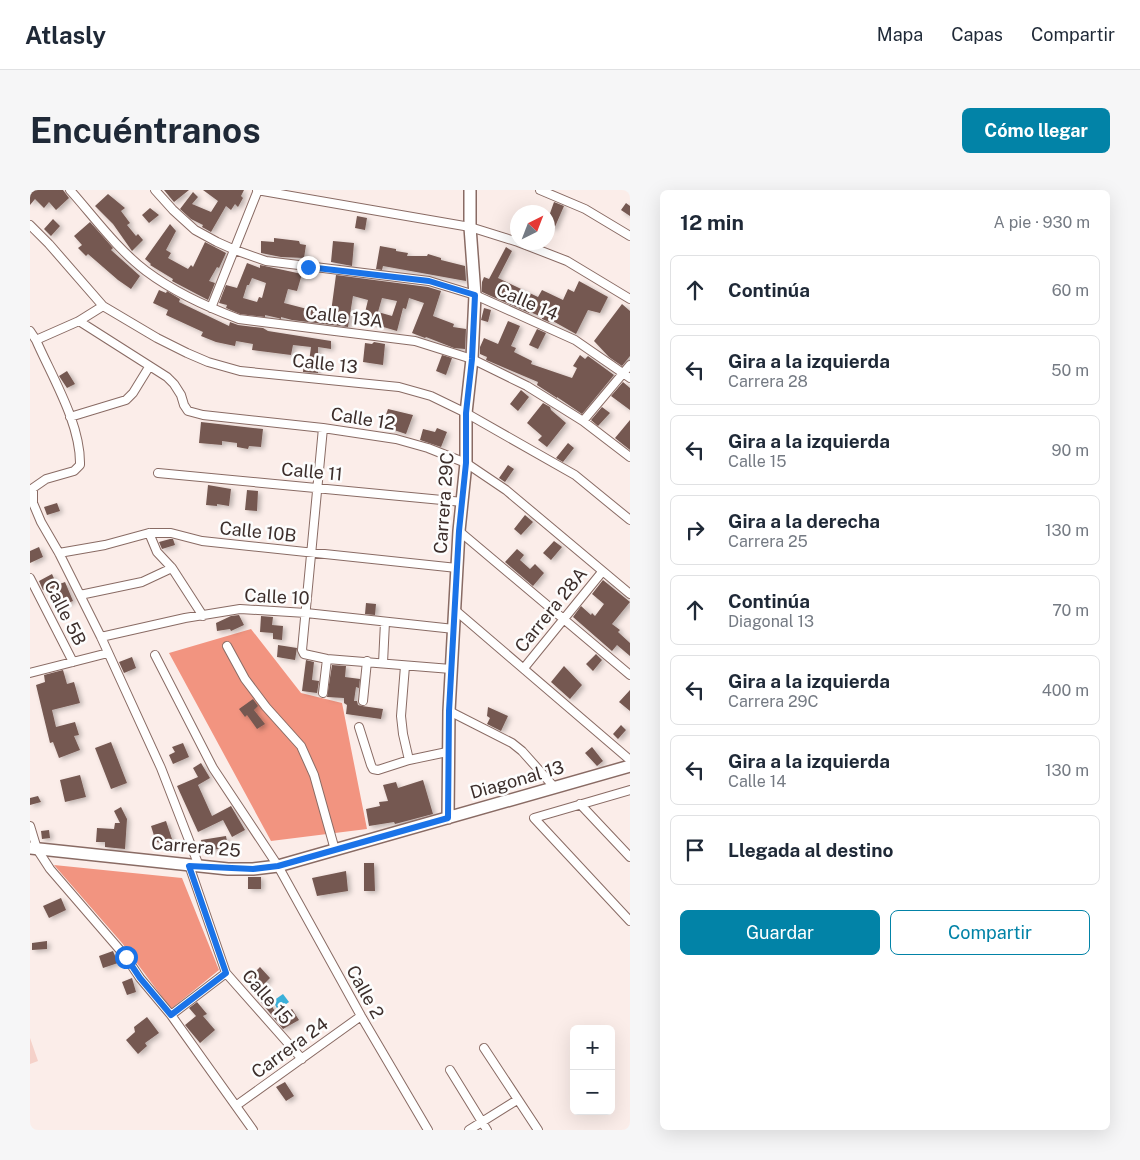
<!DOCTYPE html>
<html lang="es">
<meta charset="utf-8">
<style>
:root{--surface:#fff;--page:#f6f6f7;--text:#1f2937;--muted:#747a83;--line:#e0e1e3;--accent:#0283a7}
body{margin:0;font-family:"Public Sans",sans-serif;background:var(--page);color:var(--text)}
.controls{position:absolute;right:15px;bottom:15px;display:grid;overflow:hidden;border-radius:8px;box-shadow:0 5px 20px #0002}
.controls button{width:45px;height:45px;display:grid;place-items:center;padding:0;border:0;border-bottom:1px solid var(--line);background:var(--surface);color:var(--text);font:25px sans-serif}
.compass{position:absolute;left:480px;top:15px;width:45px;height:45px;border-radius:50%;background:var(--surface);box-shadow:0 5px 20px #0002;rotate:42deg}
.stop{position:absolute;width:15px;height:15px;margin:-11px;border:4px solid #1a73e8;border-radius:50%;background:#fff}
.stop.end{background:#1a73e8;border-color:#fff;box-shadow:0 1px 5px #0008}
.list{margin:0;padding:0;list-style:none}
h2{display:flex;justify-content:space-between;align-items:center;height:65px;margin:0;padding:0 20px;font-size:21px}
h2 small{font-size:16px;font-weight:400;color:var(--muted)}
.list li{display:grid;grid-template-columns:32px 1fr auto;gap:15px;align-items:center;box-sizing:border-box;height:70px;margin:0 10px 10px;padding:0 10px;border:1px solid var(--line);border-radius:8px}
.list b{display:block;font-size:19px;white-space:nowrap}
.list p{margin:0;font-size:16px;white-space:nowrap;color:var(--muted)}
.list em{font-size:16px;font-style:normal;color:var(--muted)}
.actions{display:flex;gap:10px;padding:15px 20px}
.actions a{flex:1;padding:11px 0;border:1px solid var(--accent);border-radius:8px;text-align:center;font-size:18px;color:var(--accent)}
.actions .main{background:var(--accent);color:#fff}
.icon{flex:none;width:28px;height:28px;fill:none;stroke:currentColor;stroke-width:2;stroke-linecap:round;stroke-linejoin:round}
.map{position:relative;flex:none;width:600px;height:940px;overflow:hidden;border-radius:8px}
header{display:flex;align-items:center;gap:30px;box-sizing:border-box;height:70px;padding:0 25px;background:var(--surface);border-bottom:1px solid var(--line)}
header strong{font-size:24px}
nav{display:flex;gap:28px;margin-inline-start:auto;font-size:18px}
.intro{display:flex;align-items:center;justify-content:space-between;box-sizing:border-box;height:120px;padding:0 30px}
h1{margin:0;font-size:35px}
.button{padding:12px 22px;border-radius:8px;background:var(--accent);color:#fff;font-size:18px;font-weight:700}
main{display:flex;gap:30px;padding:0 30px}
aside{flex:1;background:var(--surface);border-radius:8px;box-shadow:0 5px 20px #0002}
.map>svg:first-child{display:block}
</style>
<header>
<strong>Atlasly</strong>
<nav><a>Mapa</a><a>Capas</a><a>Compartir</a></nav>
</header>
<div class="intro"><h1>Encuéntranos</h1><a class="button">Cómo llegar</a></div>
<main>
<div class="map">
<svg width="600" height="940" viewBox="0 0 600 940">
<defs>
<filter id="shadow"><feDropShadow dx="3" dy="2" stdDeviation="2.5" flood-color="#0004"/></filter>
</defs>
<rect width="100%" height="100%" fill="#fbede9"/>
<path fill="#f5d1c9" d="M0,848L8,871L0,874Z"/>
<path fill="#f29480" d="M221,439L271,503L312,513L337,639L241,651L139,463Z
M24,675L152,688L189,780L141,819L92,753Z"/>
<path fill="#3bb0d9" d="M253,804L259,812L248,820L243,811Z"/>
<path fill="#755851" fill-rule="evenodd" filter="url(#shadow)" d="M0,0H33L39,8L26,20L19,12L14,18L5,9L0,15Z
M134,0H159L144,12Z
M173,0H214L211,6L213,8L208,17L205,14L201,20L196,16L181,42L172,37L173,35L161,29L150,19L163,2L168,7L162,14L181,22L188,11Z
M78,4L95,18L91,21L100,33L97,35L106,46L108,44L113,50L102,61L83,34L65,16Z
M524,12L534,16L524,39L518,36V29Z
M596,13L600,16V26L591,20Z
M120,18L129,25L119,33L112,25Z
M327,26L337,28L335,40L325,38Z
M23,29L30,36L21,46L14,39Z
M60,32L83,58L81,60L110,86L101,99L88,90L58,64L56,66L48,58L52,55L44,46Z
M140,34L146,41L136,60L141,63L138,68L158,79L161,75L163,77L175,52L196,63L189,78L187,77L179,91L185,93L178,110L142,91L143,89L120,75L121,74L115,69Z
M244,48L269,51L270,54L276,55L274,68L251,67L231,63V51L244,52Z
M303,51L324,53L322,76L301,72Z
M350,56L366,59V61L378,63L377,66H397L398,64L411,68V70L435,76L436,91L353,76L352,80L346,79Z
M476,57L482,61L468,88L508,107L512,100L533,110L538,99L544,102L549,91L578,107L570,123L558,120L546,144L521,130L519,132L512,129V127L500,122L499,123L452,102V92L454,87L459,89Z
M217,73L230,78V75L272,84L267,101L258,99L254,113L281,120V118L301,122L306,85L398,97L411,101L403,126L424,134L423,137L436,139L435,159L424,158L396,147L395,148L382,143L394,113L379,108L376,119L373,118L367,141L333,131L338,110L323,106L318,137L262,130L251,127V129L248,128L235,125V127L210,124L196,118L197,115L189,113L196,95L207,98ZM222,88L236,93L232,108L229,107L227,112L213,108L217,95H219ZM352,108L367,111L362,126L348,122Z
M129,100L136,103L137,101L150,109L149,112L199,136L200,132L208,135L233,138L238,141L301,151V159L288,157V183L273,182L274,171L279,172L281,157L263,155L261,165L222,160L223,154L206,151L205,156L186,152L171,146L173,142L136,125L138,120L123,113Z
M592,114L600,121V166L592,176L579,167L564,151Z
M454,118L461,120L458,132L451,130Z
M478,131L490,136L481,156L486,158L484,162L502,171L501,174L542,188L547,178L543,176L550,165L555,169L558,166L584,185L552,224L527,207V208L507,195L508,192L461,172L456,170L457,167L450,164V157L454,148L468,154Z
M507,139L516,143L508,159L499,155Z
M344,152L355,154L353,175L333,172L335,153L342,154Z
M412,165L422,168L416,185L406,181Z
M37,181L45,194L37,198L29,186Z
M593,192L600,198V220L581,206Z
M491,200L499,207L488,221L480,214Z
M513,213L520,217L521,220L536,233L517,257L508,250L512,246L497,233Z
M572,217L580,223L568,236L561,230Z
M358,219L383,225L376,244L352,236Z
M600,230V260L585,248Z
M171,232L233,239L231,257L219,256L218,259L207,257V253L192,251V255L169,253Z
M407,238L417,242L411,257L390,250L393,239L405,242Z
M538,253L544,258L533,272L526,268Z
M478,275L484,279L475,292L469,288Z
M178,295L201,299L199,316L187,314V316L176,315Z
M217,300L228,301L227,321L215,320Z
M27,313L30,321L17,325L14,317Z
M495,325L503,332L491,345L484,339Z
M140,349H143L145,355L132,359L129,352Z
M524,351L532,357L521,370L513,363Z
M9,357L13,367L0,373V361Z
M487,359L494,365L490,370L500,379L505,374L514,383L503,396L475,372Z
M22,384L27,395L35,392L43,411L25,418L16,399L13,400L9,391Z
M573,390L600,412L582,434L590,440L588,442L600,453V466L587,455L582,461L543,427L551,416L561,425L562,423L565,426L574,414L562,404Z
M336,413L346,414L345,425L335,424Z
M209,425L214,435L201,441L200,439L187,441L186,433L201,426Z
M231,426L243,427L242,435L253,436L252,450L243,449V443L230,442Z
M248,455L267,458L265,470L247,467Z
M566,464L572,470L563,481L556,474Z
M102,467L106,478L94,483L89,472Z
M276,470L284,472L282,490L289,491L287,503L272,501Z
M302,475L316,476L315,487L330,489L329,498L326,497L324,511H327L328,515L332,516L353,519L351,529L316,524L317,515L314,513V508L297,507Z
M534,476L552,495L540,509L521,492Z
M33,480L37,494L44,492L50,513L22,520L26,537L45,532L49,545L44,546L50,560L29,568L23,552L20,553L6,495L15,492L14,485Z
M600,500V521L589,512Z
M223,509L228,516L224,520L235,534L227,539L217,525L215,527L209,519Z
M458,517L478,526L471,541L457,534L460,528L457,526Z
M591,535L596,540L588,549L583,544Z
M81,552L97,593L81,599L65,558Z
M153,553L159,567L143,574L139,565L145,562L142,557Z
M562,557L573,571L567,576L555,563Z
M171,573L180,588L168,595L182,626L201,616L215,640L202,647L193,630L168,642L147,596L168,587L163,578Z
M50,585L56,607L35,612L30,590Z
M393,590L403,624L365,634L364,632L339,636L336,619L350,616L349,612L358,611L353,595L366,592L368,598Z
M8,606L11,612L0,615V608Z
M91,617L97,629L95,659L75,657V652H66L67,638L84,639L85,633H90L84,621Z
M136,631L144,655L126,652L121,636Z
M19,640L20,648L12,649L11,641Z
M196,646L198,657L173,662L171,650Z
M334,673H344L345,701H334Z
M316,681L318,701L287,706L282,688Z
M218,687H231V699H218Z
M31,708L36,720L19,728L13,716Z
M17,751V759L2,760V753Z
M83,761L88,773L73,778L69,766Z
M230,777L240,788L228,800L218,789Z
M102,788L106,802L97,805L92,792Z
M232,802L249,827L262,819L269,830L253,839L226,806Z
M167,812L177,824L173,826L185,840L170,853L155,835L166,826L159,818Z
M117,827L129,843L115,853L117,856L108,864L96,850L105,842L104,837Z
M255,892L264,906L256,911L246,897Z"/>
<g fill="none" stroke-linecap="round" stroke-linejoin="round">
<g stroke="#896b64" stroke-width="10">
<path id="street" d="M40,0C64,27 87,59 116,81C144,102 177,117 209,129L385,151L442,169L497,196L553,231L600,267
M125,0L143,20L165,40L187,52L205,60L236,71L399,91L445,105L545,150L600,188
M227,0L440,37L488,52
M510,0L555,19L600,46
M0,35L19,54L73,116L127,148L157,163L178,172L210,181L369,197L401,206L436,223L545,285L600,330
M488,52L537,71L600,109
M181,118L228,0
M49,131L137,187L144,194L151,205L154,215L158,221L173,225L293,238L366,249L398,258L436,273L476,300L600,404
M0,141L6,150C22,187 51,234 50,275L44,281L16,289L3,298V313L11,332L29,363L71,447L131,578L169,676
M6,150L49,131L73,116
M40,227L96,210L103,203L119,177
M553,231L600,175
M293,238L272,460L274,464L297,469L421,479
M128,283L433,312
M429,341L600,485
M119,343L127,362L142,378L173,426
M29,363L75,355L119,343H141L172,351L427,378
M0,388L43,472
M50,405L112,392L142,378
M425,420L600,570
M71,447L155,428L210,419L276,423L424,439
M197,456L215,489L236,517L271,556L284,585L305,660
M125,465L183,578L248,676L331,826L398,940
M353,473L355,432
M375,476L371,526L373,544L379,570
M494,478L572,382
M0,483L78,463
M293,503L297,469
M333,511L337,471
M419,521L482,553L492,561L525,598
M329,537L341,575L343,579L348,580L379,570L417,562
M600,600L504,628L600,731
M550,614L600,667
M0,636L7,659L20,679L96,767L110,788L141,825L223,940
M159,675L196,783L272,869
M141,825L196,783
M454,858L508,940
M420,880L457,940
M207,915L331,826
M439,940L487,910"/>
</g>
<g stroke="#896b64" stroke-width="14">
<path id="secondary" d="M418,628L419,521L429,341L436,273V223L442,169L445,105L440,37V0
M0,658L198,679H223L248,676L600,576"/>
</g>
<use href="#street" stroke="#fff" stroke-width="8"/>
<use href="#secondary" stroke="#fff" stroke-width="11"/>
</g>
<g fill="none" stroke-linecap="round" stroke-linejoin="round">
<path stroke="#1a73e8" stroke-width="6" d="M96,767L110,788L141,825L196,783L159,676L223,679L248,676L418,628L419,521L429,341L436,273V223L442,169L445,105L399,91L278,77"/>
</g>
<g text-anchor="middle" stroke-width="5" stroke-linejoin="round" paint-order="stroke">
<g font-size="18" fill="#3c2e2b" stroke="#fdfdfd">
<text transform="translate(497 112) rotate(24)" y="6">Calle 14</text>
<text transform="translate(314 127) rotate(7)" y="6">Calle 13A</text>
<text transform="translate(295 174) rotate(6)" y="6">Calle 13</text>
<text transform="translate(333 229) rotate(9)" y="6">Calle 12</text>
<text transform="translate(282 282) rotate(5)" y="6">Calle 11</text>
<text transform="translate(414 313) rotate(-86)" y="6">Carrera 29C</text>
<text transform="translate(228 342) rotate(6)" y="6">Calle 10B</text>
<text transform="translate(247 407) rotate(3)" y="6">Calle 10</text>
<text transform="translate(521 420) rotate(-51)" y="6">Carrera 28A</text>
<text transform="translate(35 423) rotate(63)" y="6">Calle 5B</text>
<text transform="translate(487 590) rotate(-16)" y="6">Diagonal 13</text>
<text transform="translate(166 657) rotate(5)" y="6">Carrera 25</text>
<text transform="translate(335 802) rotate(61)" y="6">Calle 2</text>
<text transform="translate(237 807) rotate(49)" y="6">Calle 15</text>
<text transform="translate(260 858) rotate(-36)" y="6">Carrera 24</text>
</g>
</g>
</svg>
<div class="controls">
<button>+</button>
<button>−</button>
</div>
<svg class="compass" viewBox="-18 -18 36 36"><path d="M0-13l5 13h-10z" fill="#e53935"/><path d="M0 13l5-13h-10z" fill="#747a83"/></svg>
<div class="stop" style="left:96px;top:767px"></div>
<div class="stop end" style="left:278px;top:77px"></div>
</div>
<aside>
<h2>12 min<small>A pie · 930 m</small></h2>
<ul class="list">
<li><svg class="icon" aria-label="ahead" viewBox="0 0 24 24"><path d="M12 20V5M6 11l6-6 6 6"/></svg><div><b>Continúa</b></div><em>60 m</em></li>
<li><svg class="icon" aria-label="left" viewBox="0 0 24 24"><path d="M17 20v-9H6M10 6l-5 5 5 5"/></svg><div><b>Gira a la izquierda</b><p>Carrera 28</p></div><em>50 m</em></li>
<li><svg class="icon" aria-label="left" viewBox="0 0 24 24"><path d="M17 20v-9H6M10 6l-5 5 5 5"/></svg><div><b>Gira a la izquierda</b><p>Calle 15</p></div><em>90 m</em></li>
<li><svg class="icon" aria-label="right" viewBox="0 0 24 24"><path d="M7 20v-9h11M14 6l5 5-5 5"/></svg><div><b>Gira a la derecha</b><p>Carrera 25</p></div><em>130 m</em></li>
<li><svg class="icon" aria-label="ahead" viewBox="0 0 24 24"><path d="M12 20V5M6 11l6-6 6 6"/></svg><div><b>Continúa</b><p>Diagonal 13</p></div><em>70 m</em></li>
<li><svg class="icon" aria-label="left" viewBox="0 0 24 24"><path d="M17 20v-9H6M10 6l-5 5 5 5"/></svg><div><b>Gira a la izquierda</b><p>Carrera 29C</p></div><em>400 m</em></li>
<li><svg class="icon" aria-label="left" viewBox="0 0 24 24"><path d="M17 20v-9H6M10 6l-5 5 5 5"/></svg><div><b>Gira a la izquierda</b><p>Calle 14</p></div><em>130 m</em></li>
<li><svg class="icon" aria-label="arrive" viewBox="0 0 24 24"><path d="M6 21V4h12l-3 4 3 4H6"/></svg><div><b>Llegada al destino</b></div></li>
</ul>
<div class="actions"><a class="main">Guardar</a><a>Compartir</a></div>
</aside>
</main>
